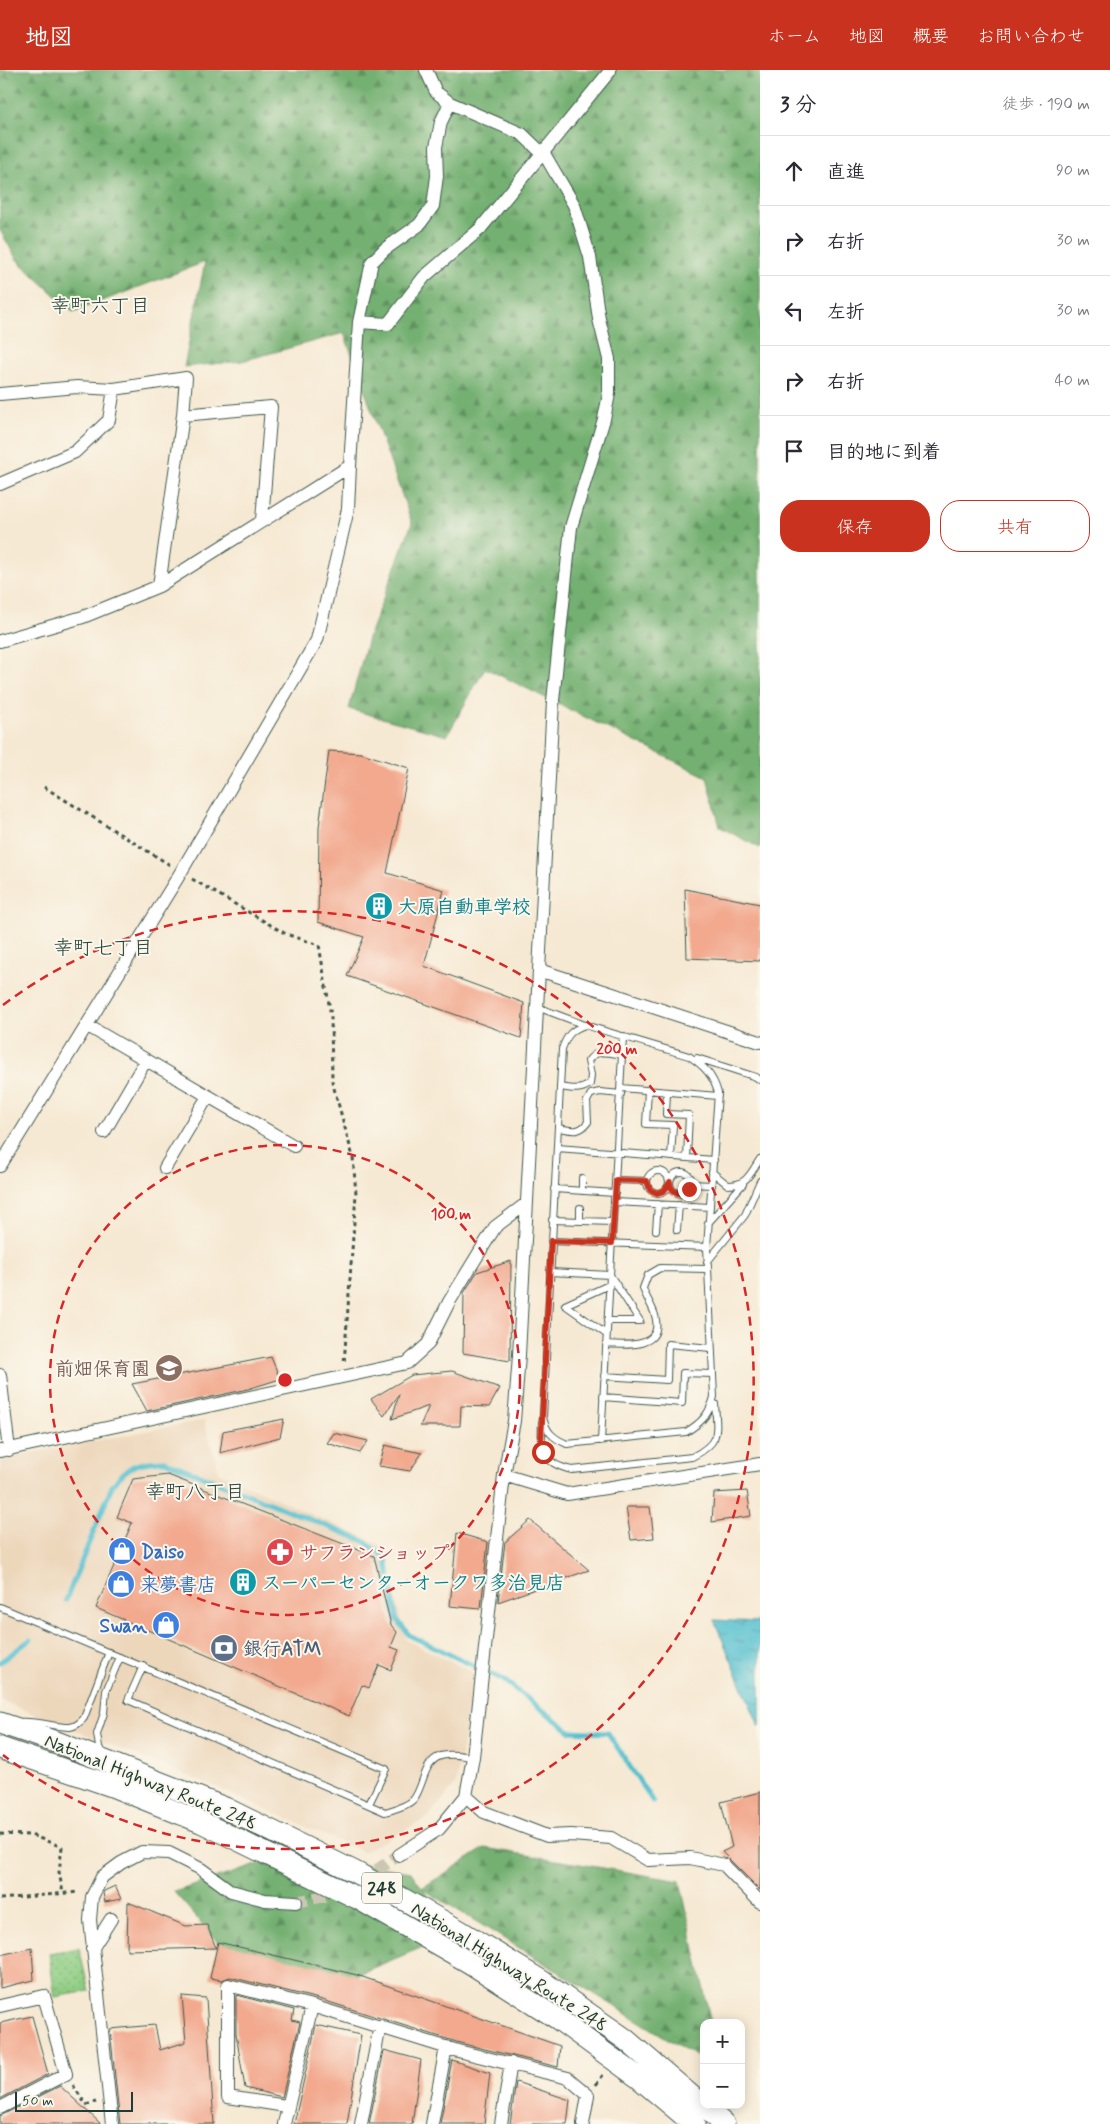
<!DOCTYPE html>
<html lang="ja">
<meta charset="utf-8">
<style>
:root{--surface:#fff;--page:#f7f7f7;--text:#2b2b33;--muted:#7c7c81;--line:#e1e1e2;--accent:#c8321e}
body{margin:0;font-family:Mynerve,"Klee One",sans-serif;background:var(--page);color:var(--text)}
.controls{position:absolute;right:15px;bottom:15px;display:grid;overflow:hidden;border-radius:10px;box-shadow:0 2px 12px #0003}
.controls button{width:45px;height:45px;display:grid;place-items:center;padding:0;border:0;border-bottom:1px solid var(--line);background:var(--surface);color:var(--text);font:25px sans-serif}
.scale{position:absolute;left:15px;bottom:12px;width:118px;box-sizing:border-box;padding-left:5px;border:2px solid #1f3d34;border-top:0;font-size:14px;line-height:18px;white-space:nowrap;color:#1f3d34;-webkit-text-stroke:4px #fbf7ec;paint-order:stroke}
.stop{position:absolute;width:15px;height:15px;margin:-11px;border:4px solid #c8321e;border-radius:50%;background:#fff}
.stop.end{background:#c8321e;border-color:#fff;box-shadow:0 1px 5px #0008}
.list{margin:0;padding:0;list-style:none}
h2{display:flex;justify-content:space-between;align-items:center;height:65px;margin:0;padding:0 20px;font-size:21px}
h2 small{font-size:16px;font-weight:400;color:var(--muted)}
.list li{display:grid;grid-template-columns:32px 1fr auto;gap:15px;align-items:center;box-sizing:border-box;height:70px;padding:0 20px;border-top:1px solid var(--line)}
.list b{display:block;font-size:19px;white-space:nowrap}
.list em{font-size:16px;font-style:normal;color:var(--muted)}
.actions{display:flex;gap:10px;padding:15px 20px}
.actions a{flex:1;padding:11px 0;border:1px solid var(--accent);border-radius:20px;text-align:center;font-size:18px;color:var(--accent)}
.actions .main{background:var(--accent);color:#fff}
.icon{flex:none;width:28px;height:28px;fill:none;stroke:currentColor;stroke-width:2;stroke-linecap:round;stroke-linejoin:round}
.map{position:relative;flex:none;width:760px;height:2054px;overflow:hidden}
header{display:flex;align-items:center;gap:30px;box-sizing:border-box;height:70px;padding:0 25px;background:var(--accent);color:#fff}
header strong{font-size:24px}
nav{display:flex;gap:28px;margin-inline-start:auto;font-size:18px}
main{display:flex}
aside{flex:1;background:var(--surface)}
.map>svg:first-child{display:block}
</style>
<header>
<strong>地図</strong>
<nav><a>ホーム</a><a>地図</a><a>概要</a><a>お問い合わせ</a></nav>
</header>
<main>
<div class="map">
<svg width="760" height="2054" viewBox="0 0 760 2054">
<defs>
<pattern id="forest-firs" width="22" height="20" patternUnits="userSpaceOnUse" patternTransform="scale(1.25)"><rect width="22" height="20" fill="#73b071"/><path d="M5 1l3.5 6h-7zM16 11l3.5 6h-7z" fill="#5e905e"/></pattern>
<pattern id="park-dots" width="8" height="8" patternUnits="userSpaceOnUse" patternTransform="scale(1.25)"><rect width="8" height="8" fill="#8fcd83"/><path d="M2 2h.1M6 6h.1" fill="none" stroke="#74a86c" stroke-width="1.8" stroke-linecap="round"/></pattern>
<pattern id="water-ripples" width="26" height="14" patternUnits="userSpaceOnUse" patternTransform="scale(1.25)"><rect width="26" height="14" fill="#54c0cf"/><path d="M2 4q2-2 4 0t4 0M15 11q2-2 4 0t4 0" fill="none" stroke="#459da9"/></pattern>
</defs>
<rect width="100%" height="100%" fill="#fbf7ec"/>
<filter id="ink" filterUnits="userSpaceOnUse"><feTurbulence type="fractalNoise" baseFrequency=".02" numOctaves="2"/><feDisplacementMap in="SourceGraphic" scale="10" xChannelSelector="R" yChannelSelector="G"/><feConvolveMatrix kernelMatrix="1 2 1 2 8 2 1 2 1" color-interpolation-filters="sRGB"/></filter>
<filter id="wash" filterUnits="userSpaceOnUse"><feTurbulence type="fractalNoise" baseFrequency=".0096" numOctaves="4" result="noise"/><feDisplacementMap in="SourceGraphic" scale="20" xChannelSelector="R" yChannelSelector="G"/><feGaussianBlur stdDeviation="1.12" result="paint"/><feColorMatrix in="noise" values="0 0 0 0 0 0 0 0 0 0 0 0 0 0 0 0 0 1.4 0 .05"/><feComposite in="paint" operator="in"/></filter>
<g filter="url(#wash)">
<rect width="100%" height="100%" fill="#f6e9d3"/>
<path fill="#edd7bb" d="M204,1350L219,1403L383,1476L406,1570L474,1603L456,1714L427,1748L363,1782L225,1721L0,1630V1389Z"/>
<path fill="url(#forest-firs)" stroke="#497652" d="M0,0H760V778L720,757L707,707L485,598L447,666L349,639L368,568L412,453L344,263L242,291L184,297L205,192L73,242L17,190L0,160Z
M485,1778L680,1811L711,1953H704V1991L423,1819L454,1864L332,1915L218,1872L174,1822L294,1783L411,1802L422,1818Z"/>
<path fill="url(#park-dots)" stroke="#57855c" d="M79,1878L89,1921L55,1927L49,1883Z"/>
<path fill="url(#water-ripples)" stroke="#3a7e82" d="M714,1550L760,1552V1656H759Z"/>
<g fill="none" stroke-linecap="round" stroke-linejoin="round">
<path stroke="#54c0cf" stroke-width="5" d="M66,1530L112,1416C129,1394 137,1392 165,1391L364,1471L386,1488L396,1548L409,1565L502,1609L570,1661L608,1663L653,1732
M0,1592L30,1570"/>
</g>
<g id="blocks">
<path fill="#f2a98e" d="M329,681L361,683L409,698L387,803L444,820L424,896L524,933L521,968L347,906L364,867L318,852L319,757Z
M685,819L760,834V891L687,888Z
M511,1191L510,1291L463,1283L464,1223L477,1202Z
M271,1287L280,1309L248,1319L147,1341L132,1314Z
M452,1301L500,1318L489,1337L461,1336L460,1356H420L429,1336L392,1349L399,1324L384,1346L371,1329L412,1305Z
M284,1349L280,1367L220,1383L223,1361Z
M334,1363L368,1371L360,1383L327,1373Z
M385,1375L402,1379L422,1383L410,1401L379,1396Z
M168,1405L374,1486L391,1555L397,1562L391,1577L399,1580L391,1600L379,1595L369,1618L362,1615L349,1646L96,1538L132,1453L117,1447L133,1409Z
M747,1421L751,1446L712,1452L714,1423Z
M626,1437H650L654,1468L631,1470Z
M530,1450L589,1500L498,1532L505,1472Z
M457,1463L488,1472L481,1538L480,1539L450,1536Z
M760,1722V1820L722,1782L732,1777L721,1732Z
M115,1816L121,1829L105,1832L103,1823L104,1821Z
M128,1832L186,1856L207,1855L216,1878L127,1880Z
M218,1872L357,1905L560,1976L558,1997L460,1973L319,1929L230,1907L222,1910L210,1908Z
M32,1878L34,1910L0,1918V1885Z
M236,1925L294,1940L292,1950L300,1952L282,2027L245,2018L236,1964Z
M182,1926L206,1928L214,2054H120L110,1959L155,1955L160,1980L186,1972Z
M32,1946L48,2004L0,2029V1953Z
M316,1955L361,1965L347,2054H294Z
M384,1980L421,1990L412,2054H369Z
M452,1990L490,2003L484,2054H440Z
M516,2012L570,2030L567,2054H510Z
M60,2016L101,2054H0V2046Z"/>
</g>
</g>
<g filter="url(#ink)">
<use href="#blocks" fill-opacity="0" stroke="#3f574c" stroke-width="1"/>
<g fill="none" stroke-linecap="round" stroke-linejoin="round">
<path stroke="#cbc7b3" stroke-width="12" stroke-dasharray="12 6" stroke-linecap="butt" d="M362,1810L399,1785
M296,1832L326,1826L344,1819"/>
<g stroke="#3f574c" stroke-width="8">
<path id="service" d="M537,937L585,955
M585,955L689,986C704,996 713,1005 718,1023L707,1177L714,1327C709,1345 701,1353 686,1362L567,1374C553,1368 546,1362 543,1347L562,979C567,965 571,960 585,955Z
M697,988L756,1007L760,1010
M560,1017C572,1019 580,1021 590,1014L591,1005L588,991C597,978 609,983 623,985
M621,1018L718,1026
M648,1020L646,1054L673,1055L671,1087
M667,1022L666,1044L689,1045L687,1088
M558,1058C572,1060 579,1064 588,1052L587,1031L591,1024L600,1022L621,1024
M557,1078L714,1090
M647 1112a11 11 0 1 1 22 0a11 11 0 1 1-22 0Z
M712,1102L728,1115C747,1115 750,1104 760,1089
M670 1113a11 11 0 1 1 22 0a11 11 0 1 1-22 0Z
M616,1110L647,1111
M691,1114L712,1115
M554,1119L615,1123
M582,1121V1108
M615,1132L710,1137
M552,1150L613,1152
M580,1151V1138
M708,1153L743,1114
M656,1160L658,1134
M677,1160L679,1135
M551,1171L707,1177
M707,1192L745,1145L760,1111
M550,1202L610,1205L640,1251H607
M606,1264L565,1235L609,1215
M606,1274C624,1275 661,1279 656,1250C655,1239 646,1229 643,1218L648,1205L660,1198L707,1199
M604,1306L667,1310L668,1274L711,1278
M603,1327L682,1333L683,1303L713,1304
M542,1352C541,1381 541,1393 572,1400L692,1387C721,1372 717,1363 715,1334
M601,1371L623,966
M0,1537L386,1699L369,1734
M143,1596L128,1630L385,1742C394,1739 406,1737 413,1730C425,1717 422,1687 446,1685C454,1684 464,1686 473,1687
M18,1652C36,1650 53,1657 70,1657C76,1656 80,1653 84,1648L109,1582
M102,1683L99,1677L97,1664L104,1643L106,1621L120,1587"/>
</g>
<g stroke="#3f574c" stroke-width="14">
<path id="minor" d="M359,252L388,254L424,207L480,159L610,1
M0,324L77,317L114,319L186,308L183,345
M350,396L359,252L372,192L385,179L419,155L433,136L437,106L436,77L441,52L450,33
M0,414L75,382L109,350L114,319
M159,516L183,345L271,337L262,450
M0,571L83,547L159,516L350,396L348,439L317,570L178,807L0,1096
M539,900L760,972
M88,956L294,1076
M104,1062L146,990
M165,1098L208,1026
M0,1305L9,1380
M0,1381L407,1293L428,1274L449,1232L495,1157L527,1133
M504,1405L567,1424L760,1394
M466,1726L484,1742L547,1766L571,1765L611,1768L648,1790L690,1788L724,1795L760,1832
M399,1785L439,1759L466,1726L473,1687L504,1405L514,1351L519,1285L553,631L571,457L604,349L609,324V289L599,249L590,187L574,135L546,87L522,64L450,33L436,22L426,0
M92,1879L111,1849
M0,1936L44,1926L66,2004L0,2038
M286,2036L228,2027V1915L312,1936L458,1981L568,2008L588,2025L583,2054
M112,2054L90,1850L92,1827L102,1807L121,1793L142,1782L169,1783L201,1799L231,1821L265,1830L296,1832
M284,2054L312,1936
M361,2054L380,1956
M432,2054L446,1977
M501,2054L511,1993"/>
</g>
<g stroke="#3f574c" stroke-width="23">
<path id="trunk" d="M0,1653L59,1673L225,1738L355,1802L460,1861L540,1910L625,1969L724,2054
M0,1678L112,1716L201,1752L357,1828L470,1893L558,1949L639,2008L694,2054"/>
</g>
<path stroke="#3f574c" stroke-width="3" stroke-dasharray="4 4" stroke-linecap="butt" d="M44,717L170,795
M192,809L286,864L319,875L331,946L332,1011L353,1087L356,1124L344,1294
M0,1764L31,1765L62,1777L59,1802L63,1823
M0,1829L79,1822
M73,2015L86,2035L96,2032
M596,2015L603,2005"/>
<use href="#service" stroke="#fff" stroke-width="6"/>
<use href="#minor" stroke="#fff" stroke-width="12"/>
<use href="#trunk" stroke="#fff" stroke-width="21"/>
</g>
</g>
<g fill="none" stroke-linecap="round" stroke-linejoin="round" filter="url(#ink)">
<path stroke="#c8321e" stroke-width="6" d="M543,1382L541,1371L551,1171L612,1173L616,1110L647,1111L650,1120L657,1123L664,1121L670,1112C671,1123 681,1127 689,1119"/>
</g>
<g fill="none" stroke="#d62828" stroke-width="2.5" stroke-dasharray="9 6">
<circle cx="285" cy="1310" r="235"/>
<path d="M3 935A469 469 0 1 1 3 1685"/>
</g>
<defs>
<g id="building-disc" transform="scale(1.4375)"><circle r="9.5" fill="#0f9aa8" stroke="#fbf7ec"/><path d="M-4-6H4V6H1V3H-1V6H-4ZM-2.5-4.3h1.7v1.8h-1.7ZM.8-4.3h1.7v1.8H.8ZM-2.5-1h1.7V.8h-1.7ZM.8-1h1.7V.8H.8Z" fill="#fff"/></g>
<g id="school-disc" transform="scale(1.4375)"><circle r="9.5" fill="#8d6e63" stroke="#fbf7ec"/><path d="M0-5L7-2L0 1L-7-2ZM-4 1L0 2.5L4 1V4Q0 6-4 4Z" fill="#fff"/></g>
<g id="shop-disc" transform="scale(1.4375)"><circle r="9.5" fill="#3f7fe0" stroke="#fbf7ec"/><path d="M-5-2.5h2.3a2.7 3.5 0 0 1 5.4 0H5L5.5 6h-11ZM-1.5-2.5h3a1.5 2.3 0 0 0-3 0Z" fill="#fff"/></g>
<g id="pharmacy-disc" transform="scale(1.4375)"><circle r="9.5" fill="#e0444e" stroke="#fbf7ec"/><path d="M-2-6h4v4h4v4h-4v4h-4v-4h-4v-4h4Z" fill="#fff"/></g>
<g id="bank-disc" transform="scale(1.4375)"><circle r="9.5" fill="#5c6f8a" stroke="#fbf7ec"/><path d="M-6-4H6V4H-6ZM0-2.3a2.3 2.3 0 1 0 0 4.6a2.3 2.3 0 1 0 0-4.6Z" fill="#fff"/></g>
</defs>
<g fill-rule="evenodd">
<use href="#building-disc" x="379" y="836"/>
<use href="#school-disc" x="169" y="1298"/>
<use href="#shop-disc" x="122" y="1481"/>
<use href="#pharmacy-disc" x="280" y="1482"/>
<use href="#building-disc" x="243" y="1512"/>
<use href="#shop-disc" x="121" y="1514"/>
<use href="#shop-disc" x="166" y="1555"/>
<use href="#bank-disc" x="224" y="1578"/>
</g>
<g text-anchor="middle" stroke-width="4" stroke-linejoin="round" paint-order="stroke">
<rect fill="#fbf7ec" stroke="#61756b" stroke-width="1" x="362" y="1802.5" width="40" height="31" rx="4"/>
<g font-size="18" font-weight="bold" fill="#1f3d34">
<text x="382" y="1824">248</text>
</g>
<g font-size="19" font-weight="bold" fill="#0d838f" stroke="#fbf7ec" text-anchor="start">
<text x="398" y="843">大原自動車学校</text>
<text x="262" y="1519">スーパーセンターオークワ多治見店</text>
</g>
<g font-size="19" font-weight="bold" fill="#785e54" stroke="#fbf7ec" text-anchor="end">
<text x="150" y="1305">前畑保育園</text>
</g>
<g font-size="19" font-weight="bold" fill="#366cbe" stroke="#fbf7ec" text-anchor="start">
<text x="141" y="1488">Daiso</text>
<text x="140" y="1521">来夢書店</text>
<text x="147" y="1562" text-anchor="end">Swan</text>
</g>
<g font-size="19" font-weight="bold" fill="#be3a42" stroke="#fbf7ec" text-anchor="start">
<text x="299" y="1489">サフランショップ</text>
</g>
<g font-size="19" font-weight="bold" fill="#4e5e75" stroke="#fbf7ec" text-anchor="start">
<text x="243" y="1585">銀行ATM</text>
</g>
<g font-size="19" fill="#1f3d34" stroke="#fbf7ec">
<text transform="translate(151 1711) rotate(22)" y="7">National Highway Route 248</text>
<text transform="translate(510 1896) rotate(32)" y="7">National Highway Route 248</text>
</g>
<g font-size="20" fill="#1f3d34" stroke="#fbf7ec">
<text x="100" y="242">幸町六丁目</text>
<text x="103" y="884">幸町七丁目</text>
<text x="195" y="1428">幸町八丁目</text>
</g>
</g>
<circle cx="285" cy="1310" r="8" fill="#d62828" stroke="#fbf7ec" stroke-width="2.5"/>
<g font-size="15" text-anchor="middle" font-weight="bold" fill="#d62828" stroke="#fbf7ec" stroke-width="4" stroke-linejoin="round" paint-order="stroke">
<text x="617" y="984">200 m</text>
<text x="451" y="1149">100 m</text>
</g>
</svg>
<div class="controls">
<button>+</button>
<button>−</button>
</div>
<div class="scale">50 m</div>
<div class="stop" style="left:543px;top:1382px"></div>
<div class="stop end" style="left:689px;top:1119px"></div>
</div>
<aside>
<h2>3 分<small>徒歩 · 190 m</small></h2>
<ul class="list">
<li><svg class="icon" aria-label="ahead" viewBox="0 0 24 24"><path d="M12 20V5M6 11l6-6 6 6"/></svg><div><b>直進</b></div><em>90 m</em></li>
<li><svg class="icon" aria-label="right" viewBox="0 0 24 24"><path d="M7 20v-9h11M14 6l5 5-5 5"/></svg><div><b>右折</b></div><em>30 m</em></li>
<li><svg class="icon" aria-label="left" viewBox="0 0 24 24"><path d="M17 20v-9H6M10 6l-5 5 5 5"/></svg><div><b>左折</b></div><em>30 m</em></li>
<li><svg class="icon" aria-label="right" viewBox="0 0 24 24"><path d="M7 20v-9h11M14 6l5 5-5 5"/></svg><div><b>右折</b></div><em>40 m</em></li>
<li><svg class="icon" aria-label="arrive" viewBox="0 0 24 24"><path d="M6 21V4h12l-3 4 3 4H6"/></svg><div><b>目的地に到着</b></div></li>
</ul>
<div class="actions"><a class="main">保存</a><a>共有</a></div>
</aside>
</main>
